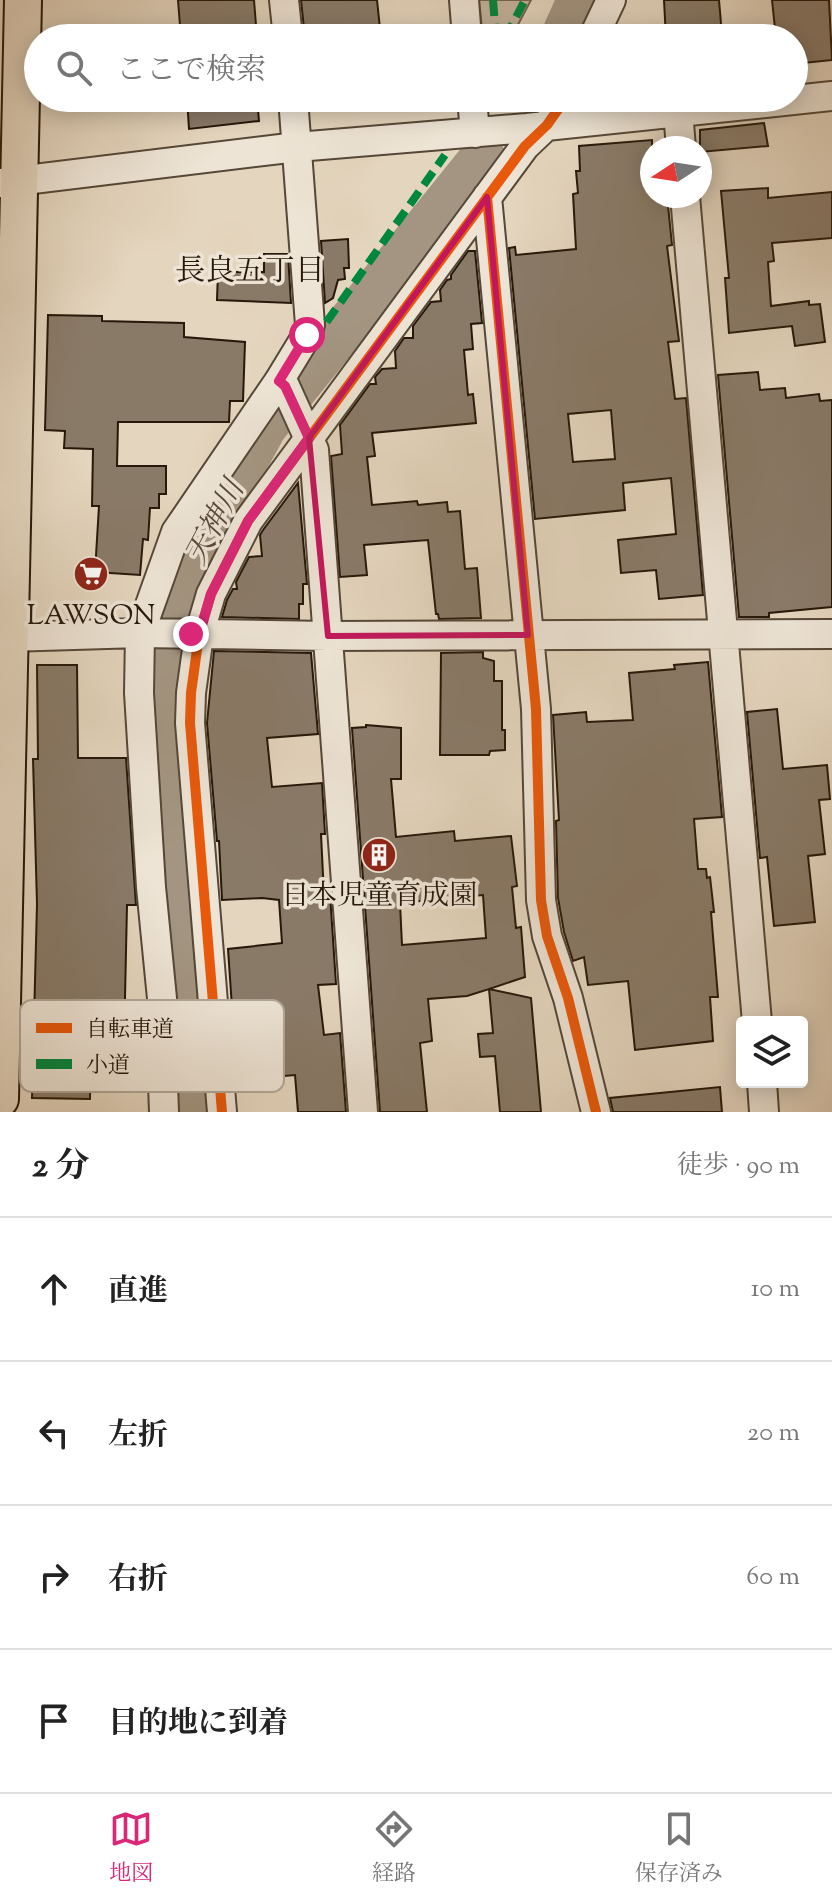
<!DOCTYPE html>
<html lang="ja">
<meta charset="utf-8">
<style>
:root{--surface:#fff;--page:#f6f6f6;--text:#222;--muted:#767676;--line:#e0e0e0;--accent:#db2777}
body{margin:0;font-family:"Sorts Mill Goudy","Noto Serif JP",serif;background:var(--page);color:var(--text)}
.controls{position:absolute;right:24px;bottom:24px;display:grid;overflow:hidden;border-radius:8px;box-shadow:0 4px 20px #0003}
.controls button{width:72px;height:72px;display:grid;place-items:center;padding:0;border:0;border-bottom:2px solid var(--line);background:var(--surface);color:var(--text);font:40px sans-serif}
.compass{position:absolute;left:640px;top:136px;width:72px;height:72px;border-radius:50%;background:var(--surface);box-shadow:0 4px 20px #0003;rotate:258deg}
.stop{position:absolute;width:24px;height:24px;margin:-18px;border:6px solid #db2777;border-radius:50%;background:#fff}
.stop.end{background:#db2777;border-color:#fff;box-shadow:0 2px 8px #0008}
.list{margin:0;padding:0;list-style:none}
h2{display:flex;justify-content:space-between;align-items:center;height:104px;margin:0;padding:0 32px;font-size:34px}
h2 small{font-size:26px;font-weight:400;color:var(--muted)}
.list li{display:grid;grid-template-columns:52px 1fr auto;gap:24px;align-items:center;box-sizing:border-box;height:144px;padding:0 32px;border-top:2px solid var(--line)}
.list b{display:block;font-size:30px;white-space:nowrap}
.list em{font-size:26px;font-style:normal;color:var(--muted)}
.icon{flex:none;width:44px;height:44px;fill:none;stroke:currentColor;stroke-width:2;stroke-linecap:round;stroke-linejoin:round}
.map{position:relative;flex:none;width:832px;height:1112px;overflow:hidden}
.search{position:absolute;background:var(--surface);box-shadow:0 4px 20px #0003;left:24px;right:24px;top:24px;height:88px;display:flex;align-items:center;gap:20px;box-sizing:border-box;padding:0 28px;border-radius:44px;color:var(--muted);font-size:30px}
.sheet{height:680px;background:var(--surface)}
nav{display:flex;justify-content:space-around;align-items:center;box-sizing:border-box;height:112px;border-top:2px solid var(--line);background:var(--surface);font-size:22px;color:var(--muted)}
nav a{display:grid;justify-items:center;gap:4px}
nav .on{color:var(--accent)}
.map>svg:first-child{display:block}
</style>
<div class="map">
<svg width="832" height="1112" viewBox="0 0 832 1112">
<rect width="100%" height="100%" fill="#e4d5be"/>
<filter id="stains"><feTurbulence type="fractalNoise" baseFrequency=".0025" numOctaves="4"/><feColorMatrix values="0 0 0 0 .2 0 0 0 0 .09 0 0 0 0 .02 0 0 0 .5 -.17"/></filter>
<radialGradient id="worn" r=".72"><stop offset=".6" stop-color="#630" stop-opacity="0"/><stop offset="1" stop-color="#630" stop-opacity=".3"/></radialGradient>
<path fill="#c4b59f" stroke="#756654" stroke-width="2" d="M479,0H531L511,38H483Z"/>
<g fill="none" stroke-linecap="round" stroke-linejoin="round">
<path stroke="#a39581" stroke-width="44" d="M562,38L579,0
M194,1112L166,780L164,689L188,567L265,427L483,156"/>
</g>
<path fill="#897a68" stroke="#26180a" stroke-width="2" fill-rule="evenodd" d="M178,0H254L257,38H181Z
M301,0H377L381,38H305Z
M664,0H719L722,35L666,38Z
M772,0H829L832,60L794,64V38H776Z
M187,98H257L259,121L189,129Z
M764,123L768,146L700,152V130Z
M652,140V196H667L672,245L667,246L679,341L668,342L675,399L686,398L703,595L659,599L656,570L621,573L618,540L676,534L671,478L623,483L625,510L535,519L509,248L515,247L516,255L576,249L573,194L578,193L576,171H580L579,146ZM611,410L615,459L573,462L568,414Z
M768,188V198L832,192V238L772,243L774,261L768,262L771,306L809,301V305L820,304L825,342L795,346L792,326L729,333L725,278H729L721,191Z
M348,239L349,268H344L345,279L338,280L333,298L325,303L321,241Z
M468,251H475L482,323L471,324L473,349L464,350L468,395L473,394L476,423L372,433L375,456L367,457L372,505L417,501L418,505L447,502L448,512L460,511L465,569L477,568L481,618L439,619L438,614H436L428,540L364,545L367,575L340,577L331,456L342,454L340,425L370,384H376L375,377L382,369L396,368L395,351L404,338H413V326L431,302L441,301L440,290L447,280L451,279V275Z
M264,254H288L291,303L217,300L218,272H264Z
M48,315L102,316V321L184,323V337L245,342L243,401H230L229,422H118L117,466H166V494H159V508H150L148,540L143,539L140,575L95,572L99,506H92L93,449L64,448L65,431L45,430Z
M758,372L760,390L785,388L786,398L819,394L820,401L832,400V607L769,613V617H739L718,375Z
M298,483L307,584H303V604H299V619L222,617L227,600L233,589H237L236,582L249,557L262,556L260,535L263,530Z
M214,651L311,653L318,734L267,738L272,787L322,783L325,834H321L323,875L325,895L330,894L336,984L318,985L324,1035L340,1033L346,1112H298L295,1075L237,1080L228,949L282,943L279,900L262,898L222,900L219,841H217L207,723Z
M483,652V658L494,661V681H502V730H505V750L490,751L489,755H440L441,653Z
M708,662L722,817L694,819L698,869H706L707,878L710,877L714,912H711L718,997H710L713,1041L635,1050L628,981L588,985L584,957L573,961L564,932L558,898L556,821L559,820L553,715L586,712L587,722L633,720L629,673L675,669L674,665Z
M37,665H77L78,758H126L136,905H127L124,1044L91,1043L90,1099L32,1098L37,904L33,759H38Z
M777,709L783,769L827,765L830,799L819,800L825,854L808,856L815,922L774,926L767,857L760,858L747,712Z
M366,725L401,728V779H391L396,837L454,831L455,841L511,836L517,886L512,887L516,928L521,927L525,977L489,989L531,998L541,1112H500L495,1056L480,1057L478,1034L493,1033L489,989L467,996L428,999L432,1041L420,1043L427,1112H380L352,728L366,727ZM483,895L486,938L402,945L400,903Z
M720,1087L722,1112H613L610,1098Z"/>
<g fill="none" stroke-linecap="round" stroke-linejoin="round">
<g stroke="#564737" stroke-width="32">
<path id="minor" d="M284,0L288,38
M464,0L467,38
M593,38L611,0
M472,98L475,133
M678,111L681,148
M0,183L297,147L527,128L832,96
M685,196L757,1022
M487,197L536,709L541,900L547,936L568,998L596,1112
M279,381L285,386L314,450L363,1112
M8,637L140,633L328,636L832,634
M762,1082L764,1112
M164,1112L163,1084L167,1049L151,887L139,693L140,633L176,532L279,381L307,335L310,325L293,98
M222,1112L190,723L191,693L199,635L211,594L248,521L525,146L547,125L566,98"/>
</g>
<g stroke="#26180a" stroke-width="40">
<path id="major" d="M0,1099L23,0"/>
</g>
<use href="#minor" stroke="#ede4d5" stroke-width="28"/>
<use href="#major" stroke="#e4d5be" stroke-width="36"/>
<path stroke="#00873e" stroke-width="8" stroke-dasharray="16 8" stroke-linecap="butt" d="M493,0L496,38
M505,38L525,0
M307,335L323,327L445,155"/>
<g stroke="#ede4d5" stroke-width="15">
<path id="cycleway" d="M487,197L536,709L541,900L547,936L568,998L596,1112
M222,1112L190,723L191,693L199,635L211,594L248,521L525,146L547,125L566,98"/>
</g>
<use href="#cycleway" stroke="#e8590c" stroke-width="10"/>
</g>
<g fill="none" stroke-linecap="round" stroke-linejoin="round">
<path stroke="#db2777" stroke-width="10" d="M191,634L199,635L211,594L248,521L309,438L285,386L279,381L307,335"/>
</g>
<path fill="none" stroke="#c2185b" stroke-width="6" stroke-linejoin="round" d="M487,197L528,635L328,636L309,438Z"/>
<defs>
<g id="supermarket-disc" transform="scale(1.8)"><circle r="9.5" fill="#8f2418" stroke="#ede4d5"/><path d="M-6-5.5h2.5l.6 2H6L4.5 2H-2.5L-4.4-4H-6ZM-1.5 3.2a1.3 1.3 0 1 0 .1 0ZM3 3.2a1.3 1.3 0 1 0 .1 0Z" fill="#fff"/></g>
<g id="building-disc" transform="scale(1.8)"><circle r="9.5" fill="#8f2418" stroke="#ede4d5"/><path d="M-4-6H4V6H1V3H-1V6H-4ZM-2.5-4.3h1.7v1.8h-1.7ZM.8-4.3h1.7v1.8H.8ZM-2.5-1h1.7V.8h-1.7ZM.8-1h1.7V.8H.8Z" fill="#fff"/></g>
</defs>
<g fill-rule="evenodd">
<use href="#supermarket-disc" x="91" y="574"/>
<use href="#building-disc" x="379" y="855"/>
</g>
<g text-anchor="middle" stroke-width="7" stroke-linejoin="round" paint-order="stroke">
<g font-size="28" fill="#26180a" stroke="#ede4d5">
<text x="91" y="624">LAWSON</text>
<text x="379" y="904">日本児童育成園</text>
</g>
<g font-size="30" fill="#26180a" stroke="#ede4d5">
<text x="250" y="280">長良五丁目</text>
</g>
<g font-size="30" font-style="italic" fill="#584a3a" stroke="#ede4d5">
<text transform="translate(214 522) rotate(-62)" y="10">天神川</text>
</g>
</g>
<rect x="20" y="1000" width="264" height="92" rx="12" fill="#ede4d5" stroke="#b1a798" stroke-width="2"/>
<rect x="36" y="1023" width="36" height="10" fill="#e8590c"/>
<rect x="36" y="1059" width="36" height="10" fill="#00873e"/>
<g font-size="22" fill="#26180a">
<text x="86" y="1036">自転車道</text>
<text x="86" y="1072">小道</text>
</g>
<rect width="100%" height="100%" filter="url(#stains)"/>
<rect width="100%" height="100%" fill="url(#worn)"/>
</svg>
<div class="controls">
<button><svg class="icon" aria-label="layers" viewBox="0 0 24 24"><path d="M12 4l9 5-9 5-9-5zM3 14l9 5 9-5"/></svg></button>
</div>
<svg class="compass" viewBox="-18 -18 36 36"><path d="M0-13l5 13h-10z" fill="#e53935"/><path d="M0 13l5-13h-10z" fill="#767676"/></svg>
<div class="stop" style="left:307px;top:335px"></div>
<div class="stop end" style="left:191px;top:634px"></div>
<div class="search"><svg class="icon" aria-label="search" viewBox="0 0 24 24"><circle cx="10" cy="10" r="6"/><path d="M15 15l6 6"/></svg>ここで検索</div>
</div>
<section class="sheet">
<h2>2 分<small>徒歩 · 90 m</small></h2>
<ul class="list">
<li><svg class="icon" aria-label="ahead" viewBox="0 0 24 24"><path d="M12 20V5M6 11l6-6 6 6"/></svg><div><b>直進</b></div><em>10 m</em></li>
<li><svg class="icon" aria-label="left" viewBox="0 0 24 24"><path d="M17 20v-9H6M10 6l-5 5 5 5"/></svg><div><b>左折</b></div><em>20 m</em></li>
<li><svg class="icon" aria-label="right" viewBox="0 0 24 24"><path d="M7 20v-9h11M14 6l5 5-5 5"/></svg><div><b>右折</b></div><em>60 m</em></li>
<li><svg class="icon" aria-label="arrive" viewBox="0 0 24 24"><path d="M6 21V4h12l-3 4 3 4H6"/></svg><div><b>目的地に到着</b></div></li>
</ul>
</section>
<nav>
<a class="on"><svg class="icon" aria-label="map" viewBox="0 0 24 24"><path d="M3 6l6-2 6 2 6-2v14l-6 2-6-2-6 2zM9 4v14M15 6v14"/></svg>地図</a>
<a><svg class="icon" aria-label="directions" viewBox="0 0 24 24"><path d="M12 3l9 9-9 9-9-9zM9 14v-3h6M13 9l2 2-2 2"/></svg>経路</a>
<a><svg class="icon" aria-label="saved" viewBox="0 0 24 24"><path d="M7 4h10v16l-5-4-5 4z"/></svg>保存済み</a>
</nav>
